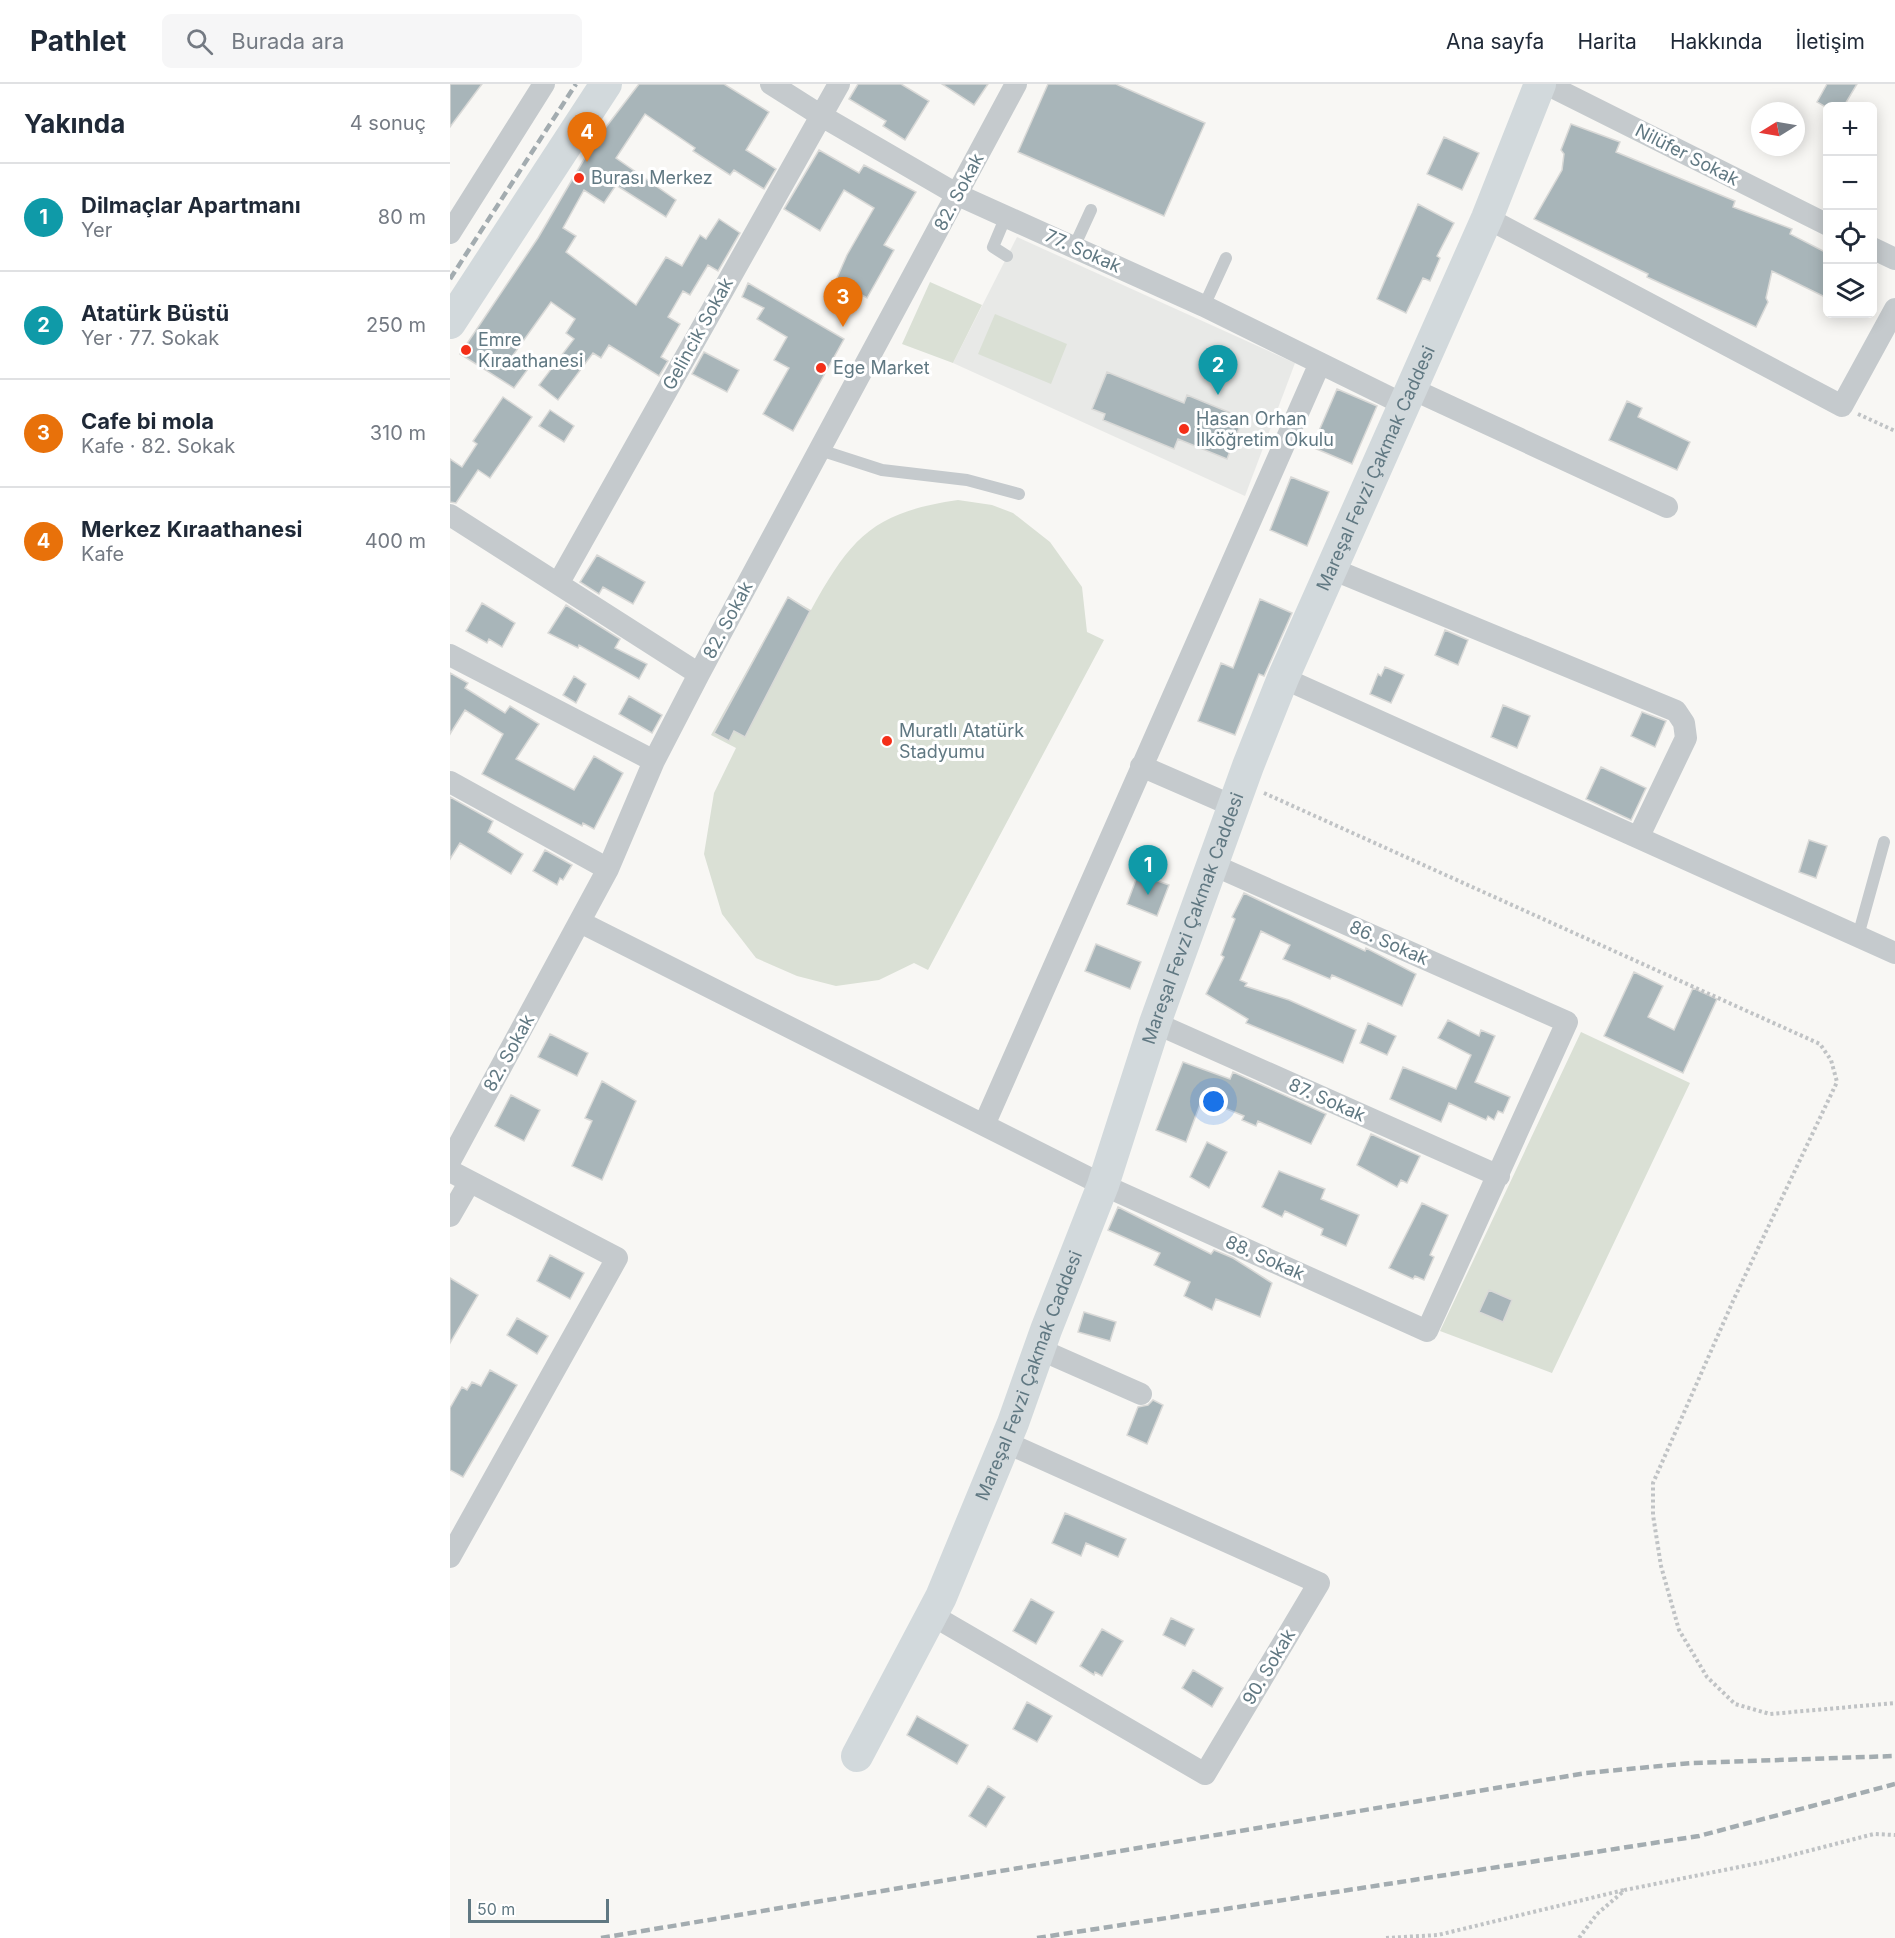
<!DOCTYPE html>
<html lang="tr">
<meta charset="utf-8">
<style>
:root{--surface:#fff;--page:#f6f6f7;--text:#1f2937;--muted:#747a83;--line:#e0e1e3;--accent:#0b8043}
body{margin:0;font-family:Inter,sans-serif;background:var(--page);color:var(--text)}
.controls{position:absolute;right:18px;top:18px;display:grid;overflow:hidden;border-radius:9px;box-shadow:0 3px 15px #0003}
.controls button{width:54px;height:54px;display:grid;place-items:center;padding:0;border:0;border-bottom:2px solid var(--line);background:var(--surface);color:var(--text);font:30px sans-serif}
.compass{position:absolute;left:1301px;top:18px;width:54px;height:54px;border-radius:50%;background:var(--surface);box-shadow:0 3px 15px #0003;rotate:259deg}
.scale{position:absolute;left:18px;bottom:15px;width:141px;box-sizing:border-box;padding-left:6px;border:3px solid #607882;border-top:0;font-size:16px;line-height:21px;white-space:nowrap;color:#607882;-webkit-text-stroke:4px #fff;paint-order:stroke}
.you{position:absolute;left:764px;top:1018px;width:21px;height:21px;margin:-15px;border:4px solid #fff;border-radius:50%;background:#1a73e8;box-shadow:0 0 0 9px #1a73e833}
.badge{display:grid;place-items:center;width:39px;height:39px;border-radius:50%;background:var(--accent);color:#fff;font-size:20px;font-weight:700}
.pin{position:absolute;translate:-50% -50px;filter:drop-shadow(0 2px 3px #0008)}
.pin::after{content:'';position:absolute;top:32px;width:21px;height:18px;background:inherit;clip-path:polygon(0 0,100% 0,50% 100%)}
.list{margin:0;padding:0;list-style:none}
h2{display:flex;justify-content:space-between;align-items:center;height:78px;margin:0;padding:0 24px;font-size:26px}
h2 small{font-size:20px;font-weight:400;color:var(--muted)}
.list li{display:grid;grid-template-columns:39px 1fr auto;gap:18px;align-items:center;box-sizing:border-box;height:108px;padding:0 24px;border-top:2px solid var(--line)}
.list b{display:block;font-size:22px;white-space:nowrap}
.list p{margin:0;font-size:20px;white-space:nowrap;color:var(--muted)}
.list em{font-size:20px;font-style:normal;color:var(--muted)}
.icon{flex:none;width:33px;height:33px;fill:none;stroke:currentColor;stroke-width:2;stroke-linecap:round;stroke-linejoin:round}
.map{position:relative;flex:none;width:1445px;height:1854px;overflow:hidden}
header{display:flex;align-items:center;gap:36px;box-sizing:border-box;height:84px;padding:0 30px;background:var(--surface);border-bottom:2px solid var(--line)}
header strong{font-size:28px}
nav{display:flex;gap:33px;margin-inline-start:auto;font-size:21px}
.search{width:420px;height:54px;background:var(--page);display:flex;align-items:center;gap:15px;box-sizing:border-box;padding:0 21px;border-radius:9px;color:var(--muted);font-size:22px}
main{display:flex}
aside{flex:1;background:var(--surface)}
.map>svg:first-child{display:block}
</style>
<header>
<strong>Pathlet</strong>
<div class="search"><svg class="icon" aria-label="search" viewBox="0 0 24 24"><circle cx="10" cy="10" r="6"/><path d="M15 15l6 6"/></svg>Burada ara</div>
<nav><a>Ana sayfa</a><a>Harita</a><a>Hakkında</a><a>İletişim</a></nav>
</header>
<main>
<aside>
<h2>Yakında<small>4 sonuç</small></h2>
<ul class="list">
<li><span class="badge" style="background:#0f9aa8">1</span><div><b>Dilmaçlar Apartmanı</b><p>Yer</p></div><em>80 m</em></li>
<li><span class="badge" style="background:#0f9aa8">2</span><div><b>Atatürk Büstü</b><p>Yer · 77. Sokak</p></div><em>250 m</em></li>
<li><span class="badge" style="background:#e8710a">3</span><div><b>Cafe bi mola</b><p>Kafe · 82. Sokak</p></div><em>310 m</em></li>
<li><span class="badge" style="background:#e8710a">4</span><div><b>Merkez Kıraathanesi</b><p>Kafe</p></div><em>400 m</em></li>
</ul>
</aside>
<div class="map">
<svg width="1445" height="1854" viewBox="0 0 1445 1854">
<rect width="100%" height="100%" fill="#f8f7f4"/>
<path fill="#e8e9e7" d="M567,153L845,279L795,412L503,279Z"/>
<path fill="#dae0d5" d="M480,198L532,221L503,279L452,260Z
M545,230L617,260L601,300L528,270Z
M508,416L542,421L563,429L600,458L632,503L637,548L654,556L478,886L464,879L429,896L386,902L347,892L306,874L272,830L254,770L264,709L286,664L261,651L338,513L361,526C401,453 424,428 508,416Z
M1131,948L1240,999L1102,1289L990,1247Z"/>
<path fill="#a8b5b9" stroke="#d9d9d7" stroke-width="1.5" d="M0,0H32L0,43Z
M189,0H274L319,28L296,66L326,85L314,105L284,86L280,91L243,67L245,64L195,30L166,74L226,116L216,133L166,101L154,119L134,106L113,144L126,152L116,168L186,221L216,173L232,182L250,151L256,155L269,135L290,149L268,187L258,181L240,211L233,207L218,233L230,240L211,273L218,277L209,292L159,261L151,274L143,269L108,316L89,301L124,255L116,249L125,235L101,218L61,274L78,285L64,304L10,270L88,154L143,60Z
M408,0H451L479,17L455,56L433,42L436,37L399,15Z
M492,0H538L524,21Z
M598,0H666L755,39L714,132L568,68Z
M1377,0H1407L1394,22H1374L1367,18Z
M1121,40L1170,58L1166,68L1285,117L1283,123L1342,145L1340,150L1377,169V214L1322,187L1316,214L1318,218L1306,243L1197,193L1198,190L1084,135L1112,86L1114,70L1111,66Z
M994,53L1029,69L1012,106L977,90Z
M369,66L409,89L414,81L466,108L434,161L444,166L417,214L386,196L397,171L424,124L394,106L370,147L334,125Z
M968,120L1004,139L987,172L990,174L980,197L973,194L956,229L927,215Z
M298,199L394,255L343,347L313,330L339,284L324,276L337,253L307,235L314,224L292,213Z
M254,268L289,286L277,308L242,290Z
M657,288L734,319L737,311L793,334L777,375L728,355L724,365L653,336L655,330L642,325Z
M887,305L927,322L902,380L862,363Z
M53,313L82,333L40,394L28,386L6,419L0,418V375L12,383L27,360L23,357Z
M1177,317L1192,324L1188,333L1240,358L1227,386L1159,356Z
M100,326L124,342L114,358L89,342Z
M841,393L879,408L857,462L820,446Z
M147,471L195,498L183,520L153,503L149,510L130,498Z
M338,513L360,527L295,653L284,647L279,657L264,649Z
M810,515L842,529L814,592L809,590L785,651L748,637L771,579L783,584Z
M32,519L65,539L52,563L39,555L37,559L16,547Z
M116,521L170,555L165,564L197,580L189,595L129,561L128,564L98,549Z
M995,546L1018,556L1008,581L985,571Z
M935,583L954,591L941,619L920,610L928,590L931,592Z
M0,589L18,599L15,604L55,629L60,622L89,640L66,675L124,706L144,672L173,689L144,745L133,739L132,742L32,690L53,650L15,626L0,650Z
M124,592L136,600L126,619L113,611Z
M179,612L212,631L202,649L169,630Z
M1053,621L1080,632L1067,664L1041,653Z
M1192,628L1216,637L1205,663L1181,652Z
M1151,683L1196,704L1181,736L1136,715Z
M0,713L43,737L38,748L73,770L61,790L10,759L0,775Z
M1359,756L1377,762L1366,794L1349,788Z
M95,766L122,781L113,796L110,794L107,801L83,787Z
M688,790L719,801L707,832L677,820Z
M794,809L915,867L916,864L966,890L952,922L882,891L880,895L833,875L840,861L811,847L790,896L797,899L795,902L839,916L906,946L893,979L796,939L798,935L756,910L774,873L771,871L785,835L782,833Z
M646,860L691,878L680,905L635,887Z
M1184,888L1213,902L1198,933L1224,946L1243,904L1267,915L1233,989L1154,952Z
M998,936L1029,952L1031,946L1045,952L1025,998L1060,1013L1053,1029L1048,1027L1044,1036L1038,1032L1036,1036L999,1019L991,1038L940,1015L953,983L1006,1005L1021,971L988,954Z
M918,939L946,952L937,971L910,959Z
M100,950L138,969L127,992L88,973Z
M733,978L780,995L783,988L876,1030L861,1060L808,1037L806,1042L792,1036L794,1032L752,1015L736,1058L706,1046Z
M152,997L186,1017L152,1096L122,1082L142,1037L135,1034Z
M61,1011L90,1026L74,1057L45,1042Z
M921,1050L970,1072L957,1099L951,1096L947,1103L907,1081Z
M757,1058L777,1068L759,1104L740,1093Z
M829,1087L875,1105L871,1115L909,1131L896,1162L871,1151L873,1145L835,1127L832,1133L812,1123Z
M972,1119L998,1131L980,1171L984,1173L974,1196L965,1192L963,1195L939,1184Z
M668,1123L761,1170L764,1166L783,1174L822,1199L810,1233L766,1215L762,1226L734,1212L740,1198L704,1181L710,1169L658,1146Z
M100,1171L134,1189L120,1215L87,1197Z
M0,1194L28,1211L0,1259Z
M1039,1206L1062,1216L1053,1238L1029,1228Z
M634,1228L666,1238L660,1257L628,1248Z
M67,1234L98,1252L87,1270L57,1251Z
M40,1286L67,1301L13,1393L0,1386V1324L12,1303L17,1306L22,1298L31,1302Z
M703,1316L713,1321L697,1360L677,1351L688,1323L698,1321Z
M615,1429L676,1455L668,1473L636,1459L631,1472L602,1459Z
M581,1515L604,1528L586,1560L563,1547Z
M721,1534L744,1545L735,1562L713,1551Z
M652,1545L673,1557L652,1592L645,1588L644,1591L630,1582Z
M743,1586L773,1604L762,1623L732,1604Z
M577,1618L602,1632L587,1658L563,1645Z
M467,1632L518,1661L507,1680L457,1651Z
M538,1702L555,1713L536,1743L519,1732Z"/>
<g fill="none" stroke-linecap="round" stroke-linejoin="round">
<path stroke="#c0c3c5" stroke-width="4" stroke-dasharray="3 3" stroke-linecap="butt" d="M1408,330L1445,347
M814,709L1370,960L1381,976L1387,998L1283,1217L1203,1399V1431L1211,1482L1229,1546L1257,1593L1285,1620L1320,1630L1445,1619
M936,1854L988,1851L1174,1806
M1129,1854L1147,1830L1175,1806L1319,1777L1424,1750L1445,1751"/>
<path stroke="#c5cacd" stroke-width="12" d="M556,132L543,163L557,172
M624,163L641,126
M754,222L776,174
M370,366L432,386L517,396L569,410
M1408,852L1434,758"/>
<path stroke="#c5cacd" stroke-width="22" d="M321,0L370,31L508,111L754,222L953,320
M1096,0L1378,141
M1037,134L1392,322L1445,225
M0,149L94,0
M1422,164L1445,175
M960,304L1217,423
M0,431L249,590
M882,485L1226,627L1234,639L1236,654L1189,752
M108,500L389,0
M0,571L204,677
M833,594L1445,869
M691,682L783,722
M0,698L158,785
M130,838L653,1101L977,1247L1117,938L761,780
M705,939L1049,1092
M534,1041L870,279
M0,1077L158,785L204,677L249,590L566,0
M0,1087L167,1174L0,1473
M0,1132L19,1099
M589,1265L691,1310
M482,1531L755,1690L869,1499L555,1358"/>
<g stroke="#d2d9dc" stroke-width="32">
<path d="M0,239L156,0"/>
<path id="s1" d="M407,1672L491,1513L563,1339L596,1246L653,1101L705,939L798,682L833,594L1037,134L1090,0"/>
</g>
<path stroke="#a3acb0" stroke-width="4.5" stroke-dasharray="9 4.5" stroke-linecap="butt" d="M0,195L126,0
M151,1854L1136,1689L1242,1679L1445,1672
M587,1854L1249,1752L1445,1700"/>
</g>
<g fill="#f42f18" stroke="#fff" stroke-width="2">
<circle cx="129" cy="94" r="6"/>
<circle cx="16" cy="266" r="6"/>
<circle cx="371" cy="284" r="6"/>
<circle cx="734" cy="345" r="6"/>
<circle cx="437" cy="657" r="6"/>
</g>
<g text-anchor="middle" stroke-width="6" stroke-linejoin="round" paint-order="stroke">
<g font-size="18" fill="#607882" stroke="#fff">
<text transform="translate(1237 71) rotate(27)" y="6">Nilüfer Sokak</text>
<text transform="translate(509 108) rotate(-62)" y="6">82. Sokak</text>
<text transform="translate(633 167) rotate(24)" y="6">77. Sokak</text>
<text transform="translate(248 250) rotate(-61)" y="6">Gelincik Sokak</text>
<text dy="6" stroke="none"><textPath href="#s1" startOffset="1390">Mareşal Fevzi Çakmak Caddesi</textPath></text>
<text transform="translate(278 536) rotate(-62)" y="6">82. Sokak</text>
<text dy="6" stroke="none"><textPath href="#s1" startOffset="904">Mareşal Fevzi Çakmak Caddesi</textPath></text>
<text transform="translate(939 859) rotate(24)" y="6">86. Sokak</text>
<text transform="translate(59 969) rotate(-61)" y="6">82. Sokak</text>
<text transform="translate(877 1016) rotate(24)" y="6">87. Sokak</text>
<text transform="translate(815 1174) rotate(24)" y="6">88. Sokak</text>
<text dy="6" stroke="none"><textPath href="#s1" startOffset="418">Mareşal Fevzi Çakmak Caddesi</textPath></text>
<text transform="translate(819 1583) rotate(-59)" y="6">90. Sokak</text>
</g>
<g font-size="18" fill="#607882" stroke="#fff" text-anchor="start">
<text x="141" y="100">Burası Merkez</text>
<text x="28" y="262">Emre<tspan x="28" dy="21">Kıraathanesi</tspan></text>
<text x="383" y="290">Ege Market</text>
<text x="746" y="341">Hasan Orhan<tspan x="746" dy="21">İlköğretim Okulu</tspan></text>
<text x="449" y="653">Muratlı Atatürk<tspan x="449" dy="21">Stadyumu</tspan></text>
</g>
</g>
</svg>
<div class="controls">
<button>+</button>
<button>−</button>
<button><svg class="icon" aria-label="locate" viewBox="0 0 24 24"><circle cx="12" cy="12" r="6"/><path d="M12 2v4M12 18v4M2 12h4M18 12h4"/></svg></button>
<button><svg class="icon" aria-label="layers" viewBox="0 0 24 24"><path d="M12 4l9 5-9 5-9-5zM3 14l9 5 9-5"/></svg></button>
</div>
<svg class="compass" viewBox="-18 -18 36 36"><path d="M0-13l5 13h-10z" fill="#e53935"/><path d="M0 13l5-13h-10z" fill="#747a83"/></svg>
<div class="scale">50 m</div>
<div class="you"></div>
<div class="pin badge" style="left:698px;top:811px;background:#0f9aa8">1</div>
<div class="pin badge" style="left:768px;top:311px;background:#0f9aa8">2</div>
<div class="pin badge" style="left:393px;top:243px;background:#e8710a">3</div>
<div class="pin badge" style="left:137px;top:78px;background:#e8710a">4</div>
</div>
</main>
